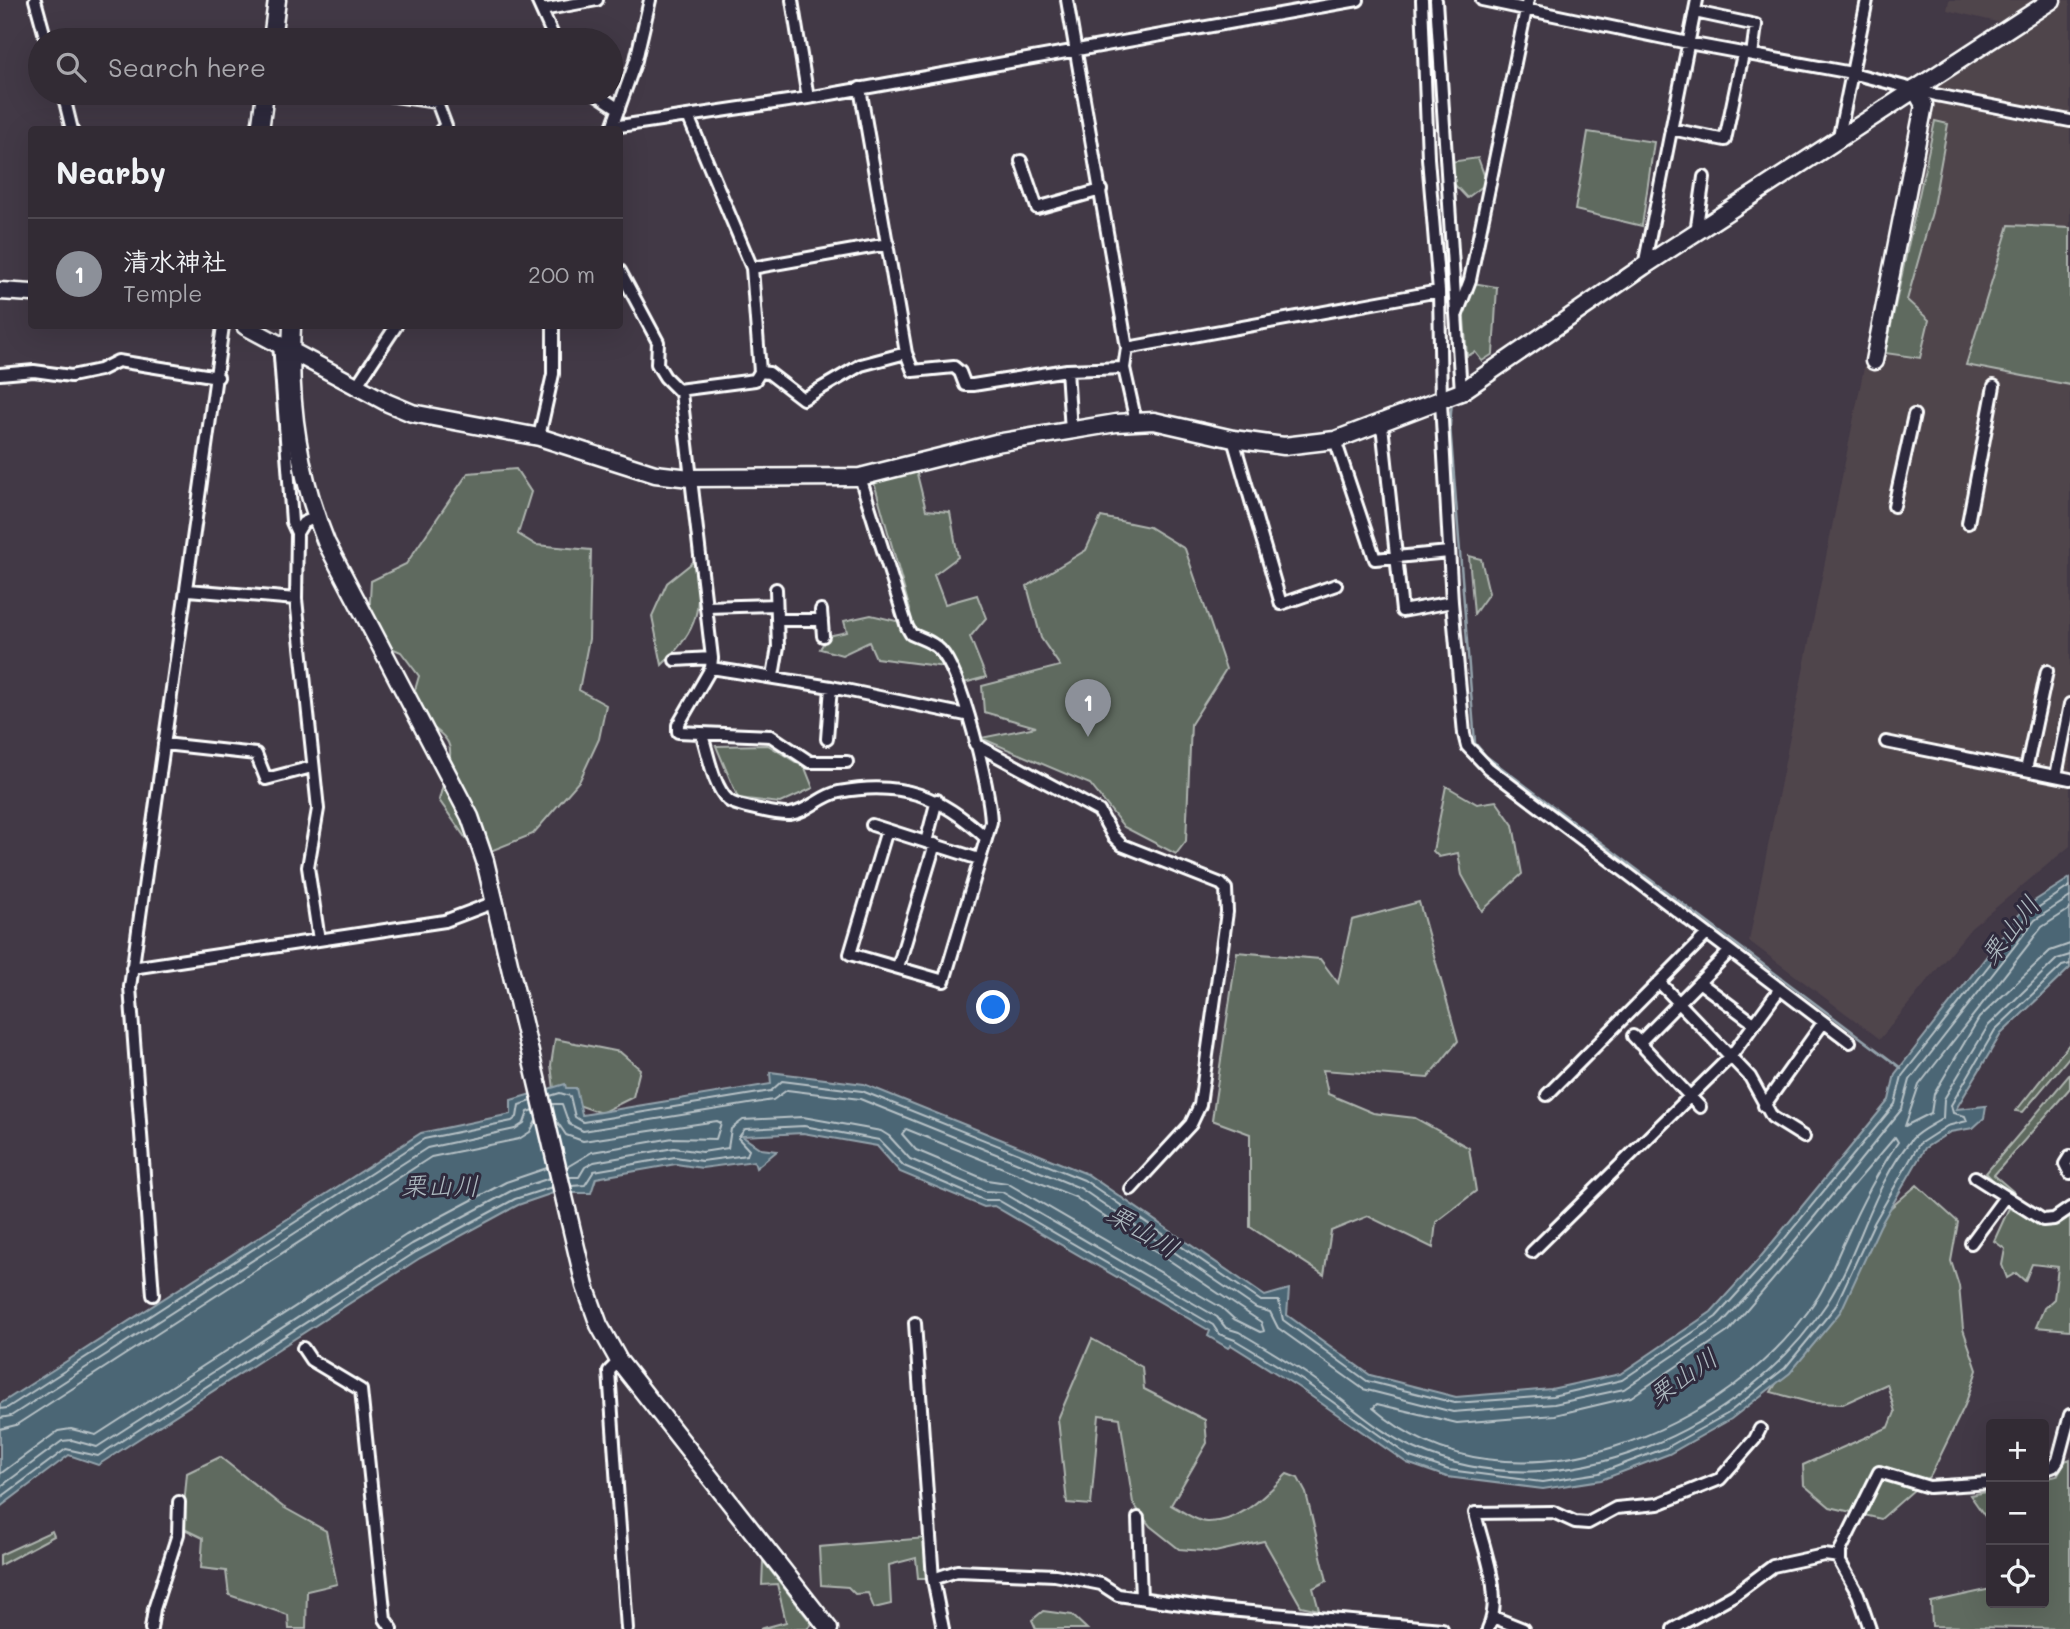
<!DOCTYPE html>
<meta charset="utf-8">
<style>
:root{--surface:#322b34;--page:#3d3740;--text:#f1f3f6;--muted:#a8a7ac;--line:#4d474f;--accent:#8c9099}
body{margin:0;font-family:Mali,"Klee One",sans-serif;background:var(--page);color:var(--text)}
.controls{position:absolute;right:21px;bottom:21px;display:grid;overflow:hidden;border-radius:7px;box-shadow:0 7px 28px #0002}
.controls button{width:63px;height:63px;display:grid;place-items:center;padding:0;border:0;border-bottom:2px solid var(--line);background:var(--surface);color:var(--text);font:35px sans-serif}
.you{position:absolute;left:994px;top:1008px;width:24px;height:24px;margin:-18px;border:5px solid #fff;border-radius:50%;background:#1a73e8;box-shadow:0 0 0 10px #1a73e833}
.badge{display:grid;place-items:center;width:46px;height:46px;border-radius:50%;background:var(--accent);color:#fff;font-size:23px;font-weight:700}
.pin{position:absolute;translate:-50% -58px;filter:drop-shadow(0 2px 4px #0008)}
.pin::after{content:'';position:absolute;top:37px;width:24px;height:21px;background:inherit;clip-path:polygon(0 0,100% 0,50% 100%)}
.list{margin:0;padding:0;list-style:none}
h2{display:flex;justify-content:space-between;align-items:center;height:91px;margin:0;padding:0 28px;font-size:30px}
h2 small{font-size:23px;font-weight:400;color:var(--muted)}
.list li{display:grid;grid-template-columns:46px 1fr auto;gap:21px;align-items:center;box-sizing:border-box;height:112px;padding:0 28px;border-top:2px solid var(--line)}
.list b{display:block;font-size:26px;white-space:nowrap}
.list p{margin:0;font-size:23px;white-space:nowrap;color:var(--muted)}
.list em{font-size:23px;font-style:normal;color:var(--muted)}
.icon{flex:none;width:38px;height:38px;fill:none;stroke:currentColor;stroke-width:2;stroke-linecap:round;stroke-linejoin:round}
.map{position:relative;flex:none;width:2070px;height:1629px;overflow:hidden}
.search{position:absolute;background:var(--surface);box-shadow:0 7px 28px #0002;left:28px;top:28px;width:595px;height:77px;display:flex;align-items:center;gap:18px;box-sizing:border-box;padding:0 24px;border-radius:38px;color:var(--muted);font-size:26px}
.panel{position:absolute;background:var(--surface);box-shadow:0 7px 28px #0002;left:28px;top:126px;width:595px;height:203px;border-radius:7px}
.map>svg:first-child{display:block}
</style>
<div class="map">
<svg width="2070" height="1629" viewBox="0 0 2070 1629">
<rect width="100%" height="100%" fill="#423946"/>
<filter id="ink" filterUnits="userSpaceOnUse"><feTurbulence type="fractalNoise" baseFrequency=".0143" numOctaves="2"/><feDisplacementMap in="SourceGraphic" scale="14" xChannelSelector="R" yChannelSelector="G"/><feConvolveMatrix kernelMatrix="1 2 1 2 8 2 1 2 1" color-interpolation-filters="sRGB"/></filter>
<g filter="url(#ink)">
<path fill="#4f444c" d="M1949,0H2070V846L1971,928L1880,1039L1749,941L1918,98L2001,43L2005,24L1947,10Z"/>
<path fill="#5e6a5f" stroke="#aeb4af" stroke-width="2" d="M1935,121L1948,124L1932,212L1907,300L1929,320L1920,358L1885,353Z
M1588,132L1654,142L1642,226L1575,210Z
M1478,158L1487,183L1467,198L1454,184L1450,162Z
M2009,225L2070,228V385L1966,365Z
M1461,281L1497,287L1493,354L1482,361L1475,352L1467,356Z
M516,469L531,492L518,534L536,545L591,550L589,639L579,690L606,705L599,739L580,780L533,834L478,856L439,800C454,741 462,746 409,711L419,676L401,652L368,638L371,581L406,564L468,473Z
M916,470L926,510L950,512L958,557L934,575L945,604L977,595L986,618L970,637L986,677L960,684L945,667L876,658L869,642L842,655L820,649L828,636L847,632L844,621L871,615L896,621L910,610L873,479Z
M1101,517L1149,527L1185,549L1226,669L1191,724L1186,841L1176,854L1124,827L1090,784L981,738L1036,727L984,712L982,686L1060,666L1041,638L1027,586L1086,550Z
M1469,556L1481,559L1489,593L1474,614Z
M697,559C700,611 701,626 662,665L652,616L667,583Z
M768,745L805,768L813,788L780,803L738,798L716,746Z
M1446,786L1477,804L1496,801L1513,825L1522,874L1482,911L1462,875L1458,853L1439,857L1433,851Z
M1419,902L1458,1041L1428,1078L1323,1070L1328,1094L1373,1113L1415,1118L1469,1148L1476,1191L1436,1222L1433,1248L1368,1216L1331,1231L1324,1275L1250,1227V1134L1212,1120L1237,952L1320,959L1338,983L1352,920Z
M555,1039L620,1052L640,1069L633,1097L601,1113L555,1097L551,1065Z
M2070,1043V1056L2023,1112L2016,1111Z
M2070,1074V1088L1994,1175L2015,1193L2001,1189L1986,1173Z
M1917,1185L1958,1222L1951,1261L1959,1286L1963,1329L1977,1370L1965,1405L1931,1475L1881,1519L1830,1507L1804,1485L1803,1465L1889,1427L1895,1412L1887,1384L1843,1404L1812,1403L1771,1392L1874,1222Z
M2009,1208L2049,1224L2070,1211V1330L2036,1327L2044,1308L2054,1299L2058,1267L2032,1264L2025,1281L2016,1273L2007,1278L2002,1265L2005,1249L1994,1241Z
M1092,1339L1142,1367L1144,1389L1205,1420L1207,1443L1171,1505C1181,1510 1196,1522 1207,1522C1241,1523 1265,1495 1287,1474L1298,1478L1306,1493L1327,1581L1313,1588L1319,1610L1301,1606L1264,1541L1215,1552L1179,1549L1150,1526L1133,1503L1120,1418L1099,1415L1091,1505L1067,1503L1058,1419Z
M220,1457L283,1507L326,1531L337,1584L307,1591L306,1629H289L288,1615L229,1595L226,1571L201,1568L203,1538L182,1528L187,1473Z
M2070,1459V1629L1932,1626L1931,1602L1991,1589V1603H2044V1479L2057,1476L2065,1461Z
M1991,1491V1525L1970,1495Z
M52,1531L54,1536L0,1565V1555Z
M926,1538L929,1578H918L916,1558L889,1565L891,1604L874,1608L868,1593L855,1594L848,1587L821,1585L819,1547Z
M763,1561L812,1624L807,1629H760L786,1622L777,1584L762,1585Z
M1043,1611L1072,1615L1087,1629H1036L1032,1620Z"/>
<path fill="#4c6674" stroke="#94a3ac" stroke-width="2" d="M2070,878V968L2001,1034L1956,1109L1986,1106L1984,1118L1973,1128L1950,1132L1925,1148L1880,1226L1841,1311L1790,1373L1731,1419L1669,1454L1601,1480L1543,1489L1447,1477L1407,1463L1298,1387L1231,1345L1228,1348L1208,1336L1210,1331L994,1206L984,1207L900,1172L877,1146L803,1133L742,1136L761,1149L777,1151L756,1168L754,1161L702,1168L676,1164L596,1178L591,1193H553L518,1205L420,1258L98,1465L69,1455L0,1507V1404L421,1133L511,1114V1100L565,1084L566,1088H576L582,1115L771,1084L770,1072L864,1084L1087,1174L1265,1296L1289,1289L1287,1315L1370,1375L1456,1397L1551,1389L1620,1374L1711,1312L1758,1260L1889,1100L1895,1074L2025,907Z"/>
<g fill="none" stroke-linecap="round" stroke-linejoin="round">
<path stroke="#b7c2c7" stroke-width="2" d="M2070,909L2042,927L1919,1085L1905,1126L1931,1113L1934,1094L1979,1018L2050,951L2070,944
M550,1096L560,1093L570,1096L575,1117L583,1122L771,1091L782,1081L862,1091L1084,1180L1261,1301H1279L1283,1320L1367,1381L1455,1403L1552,1396L1622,1380L1716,1317L1763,1265L1895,1104L1902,1076L2030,913L2070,886
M552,1104H562L569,1124L583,1131L773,1100L787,1090L860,1099L1080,1188L1256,1308L1270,1312L1278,1328L1363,1389L1453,1412L1554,1404L1624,1389L1722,1323L1770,1271L1902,1109L1910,1080L2035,920L2070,897
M556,1120L566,1135L583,1141L717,1121L721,1123L716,1139L673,1138L592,1152L567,1167
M906,1129L1075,1197L1261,1322L1264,1331L1260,1332L1234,1319L1222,1308L1007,1183L987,1180L916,1150L902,1134Z
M1895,1137L1898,1142C1877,1173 1860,1206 1845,1240C1836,1258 1829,1280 1818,1297C1732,1431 1508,1526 1373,1408L1377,1404L1457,1423L1555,1415L1631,1397L1729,1331Z
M569,1177H579L585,1167L594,1162L674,1148L702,1152L728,1148L731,1129L743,1120L803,1117L881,1131L889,1136L910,1159L985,1191L1002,1192L1217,1317L1226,1328L1239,1332C1262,1346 1285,1359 1307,1374C1343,1398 1376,1432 1416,1449C1561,1514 1744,1430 1827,1303C1860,1252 1872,1186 1912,1139C1920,1130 1933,1125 1943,1118L1944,1099L1988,1026L2057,959L2070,955
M571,1186L585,1185L594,1171L675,1157L702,1161L747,1155L749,1150L738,1138L745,1129L804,1126L879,1140L904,1166L984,1200H998L1213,1325L1219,1334L1235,1340L1302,1380L1410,1457L1449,1470L1542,1482L1599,1473L1666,1448L1727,1414L1785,1368L1835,1307L1874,1223L1919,1144L1947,1126L1967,1121L1965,1116L1953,1113L1951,1105L1995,1030L2062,966L2070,964
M0,1409L7,1408L424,1139L512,1121L517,1117L519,1105L532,1101
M0,1418L11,1416L427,1148L515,1129L524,1123L528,1112L534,1110
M0,1429L16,1425L431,1157L519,1139L530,1132L536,1121
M0,1474L58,1431L71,1429L96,1435L406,1235L506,1182L547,1168
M0,1487L62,1441L72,1440L97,1447L412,1244L511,1191L550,1178
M0,1498L66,1449L98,1456L416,1252L515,1199L552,1187"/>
<path stroke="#94a3ac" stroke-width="2.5" d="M1454,388L1455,374
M1452,401L1450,425L1475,743L1486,756L1901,1068"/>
<g stroke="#fff" stroke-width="16">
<path id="street" d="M35,0L46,40
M537,0L555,40
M792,0L808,98
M1067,0L1127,348L1124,368L1136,422
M1422,0L1428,158L1439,291L1441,402L1452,602L1464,734L1467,746L1488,768L1850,1042
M1436,0L1461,392
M1482,0L1688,43L1852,73L1936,95L2070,121
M542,10L597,0
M1695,12L1756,25L1752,55
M860,88L906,353L913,371L954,367L960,372L965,385H973L1067,370L1124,368
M63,93L72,130
M374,93L437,102L446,126L441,130
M595,93L619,109
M688,116L752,268
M613,127L808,98L1358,0
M1671,129L1725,140L1743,54
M611,130L636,60L650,0
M1838,141L1867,0
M1021,161L1037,208L1101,190
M1696,233L1704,177
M1644,266L1697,0
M620,271L658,342L657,364L665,377L681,393L712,658L711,668L678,725V732L771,736L810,762H847
M1457,314L1470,280L1528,0
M279,343L292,522L297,533L296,599L318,809L308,867L319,940
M1127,348L1439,291
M1067,370L1071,431
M760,372L769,373L803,399L861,365L906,353
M0,374L34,371L71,376L100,370L118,361L218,377
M357,385L396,326
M678,390L755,380L760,372L752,268L888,244
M1382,425L1402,611L1452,602
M539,437L553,374V326
M1233,439L1281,604L1336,585
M1335,440L1375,559L1449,552
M860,477L907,627L911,634C921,639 932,641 940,650C962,673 990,788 991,822L944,981L850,954L887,830
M1894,506L1914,415
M1968,523L1994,386
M297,533L303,523L316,517
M188,590L296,599
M706,607L776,605
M821,610L823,636
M777,620H822
M675,660L712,658
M711,668L831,687L966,715
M773,676L778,647L776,589
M702,735C708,753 713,786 728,800C734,806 781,815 790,814C807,812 822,795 839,792C902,780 941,796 986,838
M827,739L831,687
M1886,742L2070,779
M164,744L256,754L266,779L312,767
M975,744L1099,811L1113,836L1122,845L1221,884L1226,889L1227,912L1200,1105L1191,1124L1131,1189
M2026,770L2047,671
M2056,776L2070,704
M872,825L979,859
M926,842L937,800
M898,967L935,844
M132,968L445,921L495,902
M1659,982L1750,1077L1772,1117L1804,1137
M1699,982L1755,1024
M1633,1036L1700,1107
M1639,1043L1729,952
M1547,1095L1706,935
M1764,1106L1823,1023
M2070,1156L2065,1164L2070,1174
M1975,1177L2043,1220L2054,1219L2070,1208
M1971,1243L2005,1197
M1532,1252L1731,1056L1779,990
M153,1295L130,987L223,326
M915,1323L933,1579L943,1629
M303,1348L311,1360L361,1390L385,1619L392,1629
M619,1361L609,1371L627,1629
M2044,1470L2054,1466L2058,1460L2070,1415
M1138,1518L1141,1598
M933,1579L957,1571L1055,1575L1101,1584L1118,1595L1217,1609L1442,1629
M1493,1617L1523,1629
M151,1629L154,1609L178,1534L179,1502
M1488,1629C1504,1595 1483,1548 1475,1513L1553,1512L1575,1522L1588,1523L1616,1508L1658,1504L1720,1479L1755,1439L1760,1429
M1673,1629L1734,1595L1773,1566L1824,1555L1840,1557
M1870,1629L1858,1594L1840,1562V1551L1879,1472L1929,1487L1991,1483"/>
</g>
<g stroke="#fff" stroke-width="21">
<path id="secondary" d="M272,40L277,0
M260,130L265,93
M0,291L32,293
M245,326L388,403L412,413L539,437L655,474L690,478L860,477L996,443L1116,423L1154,421L1233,439L1284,446L1335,440L1461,392L1644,266L2052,0
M292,326C288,400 298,473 326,542L470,817L485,861L585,1286L599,1325L619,1361L829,1629
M1874,361L1924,105L1915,89"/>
</g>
<use href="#street" stroke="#2f2a3d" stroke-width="10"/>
<use href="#secondary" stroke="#2f2a3d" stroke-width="16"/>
</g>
</g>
<g text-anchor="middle" stroke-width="6" stroke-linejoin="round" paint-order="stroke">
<g font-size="26" font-style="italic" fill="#aebac0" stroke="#2f2a3d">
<text transform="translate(2010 930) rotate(-52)" y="9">栗山川</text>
<text x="440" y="1195">栗山川</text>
<text transform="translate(1143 1231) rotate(31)" y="9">栗山川</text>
<text transform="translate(1683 1377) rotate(-35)" y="9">栗山川</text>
</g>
</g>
</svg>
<div class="controls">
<button>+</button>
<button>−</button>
<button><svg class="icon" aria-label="locate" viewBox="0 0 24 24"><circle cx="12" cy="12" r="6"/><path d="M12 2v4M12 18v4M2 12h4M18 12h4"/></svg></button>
</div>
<div class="you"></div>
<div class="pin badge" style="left:1088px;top:737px">1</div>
<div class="search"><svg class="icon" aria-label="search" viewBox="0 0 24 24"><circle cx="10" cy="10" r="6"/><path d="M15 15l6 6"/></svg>Search here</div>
<section class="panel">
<h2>Nearby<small></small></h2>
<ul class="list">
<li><span class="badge">1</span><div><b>清水神社</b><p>Temple</p></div><em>200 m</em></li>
</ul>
</section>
</div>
